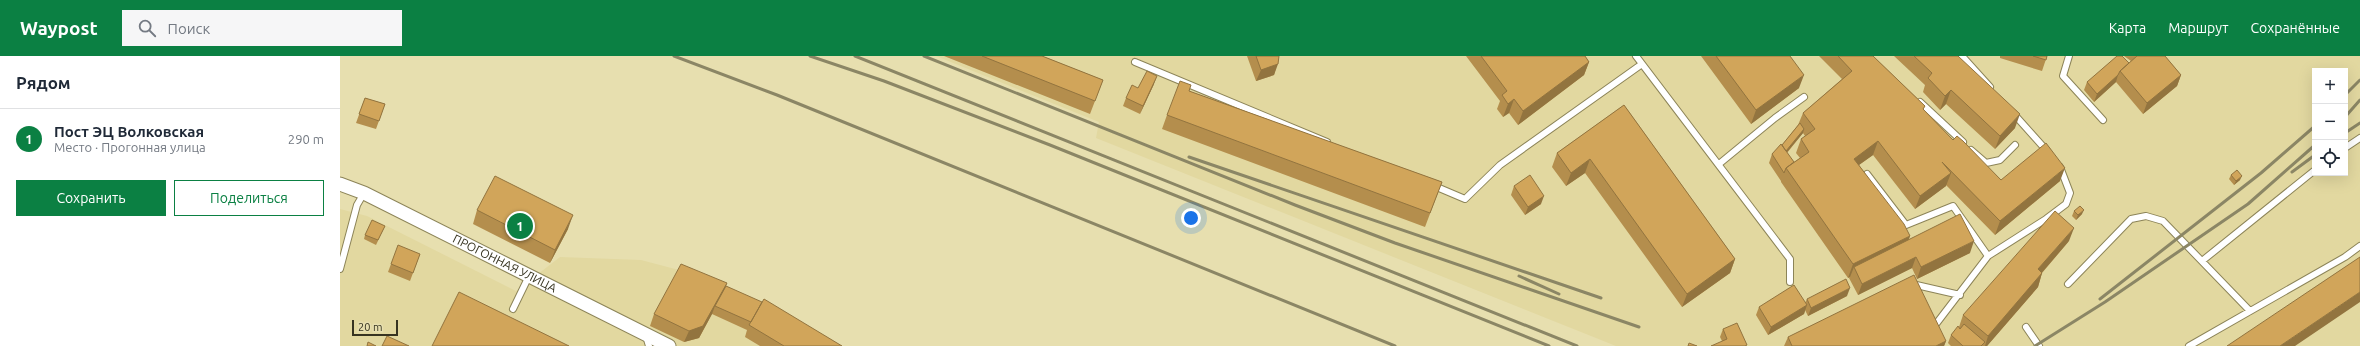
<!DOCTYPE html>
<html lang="ru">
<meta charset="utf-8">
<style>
:root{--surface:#fff;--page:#f6f6f7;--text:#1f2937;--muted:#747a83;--line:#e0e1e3;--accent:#0b8043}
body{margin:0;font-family:Ubuntu,sans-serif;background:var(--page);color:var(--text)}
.controls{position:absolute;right:12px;top:12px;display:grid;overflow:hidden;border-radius:0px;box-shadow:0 4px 16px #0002}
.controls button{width:36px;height:36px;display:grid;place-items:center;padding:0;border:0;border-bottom:1px solid var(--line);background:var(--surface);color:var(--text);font:20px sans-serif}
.scale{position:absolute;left:12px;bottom:10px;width:46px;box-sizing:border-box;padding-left:4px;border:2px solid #373421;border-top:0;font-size:11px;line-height:14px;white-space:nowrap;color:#373421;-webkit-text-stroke:3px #e7dfaf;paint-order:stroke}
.you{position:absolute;left:851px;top:162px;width:14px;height:14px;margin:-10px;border:3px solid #fff;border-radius:50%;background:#1a73e8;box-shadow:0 0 0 6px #1a73e833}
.badge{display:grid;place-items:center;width:26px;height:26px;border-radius:50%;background:var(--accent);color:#fff;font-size:13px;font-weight:700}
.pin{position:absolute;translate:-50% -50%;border:2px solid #fff;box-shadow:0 1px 4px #0006}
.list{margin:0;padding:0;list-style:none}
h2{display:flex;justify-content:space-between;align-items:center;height:52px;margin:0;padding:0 16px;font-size:17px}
h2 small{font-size:13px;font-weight:400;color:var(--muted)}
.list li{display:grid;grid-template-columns:26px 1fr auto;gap:12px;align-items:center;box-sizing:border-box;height:60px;padding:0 16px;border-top:1px solid var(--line)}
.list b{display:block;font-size:15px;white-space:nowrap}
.list p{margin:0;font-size:13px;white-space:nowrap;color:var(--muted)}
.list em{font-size:13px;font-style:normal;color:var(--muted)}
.actions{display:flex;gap:8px;padding:12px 16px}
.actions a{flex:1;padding:9px 0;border:1px solid var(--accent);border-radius:0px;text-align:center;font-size:14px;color:var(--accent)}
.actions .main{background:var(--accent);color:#fff}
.icon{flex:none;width:22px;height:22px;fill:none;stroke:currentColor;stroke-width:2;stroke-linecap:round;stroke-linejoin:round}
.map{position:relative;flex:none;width:2020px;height:290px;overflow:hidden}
header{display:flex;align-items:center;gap:24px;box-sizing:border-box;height:56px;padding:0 20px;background:var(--accent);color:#fff}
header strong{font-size:19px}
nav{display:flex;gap:22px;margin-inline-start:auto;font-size:14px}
.search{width:280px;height:36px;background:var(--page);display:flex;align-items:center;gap:10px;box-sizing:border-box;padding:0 14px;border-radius:0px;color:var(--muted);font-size:15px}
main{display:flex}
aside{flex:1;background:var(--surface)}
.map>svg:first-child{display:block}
</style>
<header>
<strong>Waypost</strong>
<div class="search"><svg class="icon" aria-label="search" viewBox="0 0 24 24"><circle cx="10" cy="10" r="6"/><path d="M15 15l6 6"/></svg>Поиск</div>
<nav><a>Карта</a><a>Маршрут</a><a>Сохранённые</a></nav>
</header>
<main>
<aside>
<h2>Рядом<small></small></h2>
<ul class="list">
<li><span class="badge">1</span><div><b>Пост ЭЦ Волковская</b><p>Место · Прогонная улица</p></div><em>290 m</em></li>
</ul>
<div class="actions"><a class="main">Сохранить</a><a>Поделиться</a></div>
</aside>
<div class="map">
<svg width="2020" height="290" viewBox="0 0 2020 290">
<rect width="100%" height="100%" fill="#e7dfaf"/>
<path fill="#e2d8a0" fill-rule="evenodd" d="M596,0H2020V290H1276L756,82L759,66ZM1975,15H2005V117H1975Z
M0,153L27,160L176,235L220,201L301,204L339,214L489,290H0Z"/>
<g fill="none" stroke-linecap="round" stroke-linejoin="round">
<g stroke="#8c8458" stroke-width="8">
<path id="lane" d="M1296,0L1450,203V226
M1622,0L1650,31
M1729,0L1723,20L1763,64
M795,6L987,86
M1580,46L1623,86
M1673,57L1707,95
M2005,92L2020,82
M1631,94L1646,107L1660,104L1675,89
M1379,108L1435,62L1464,41
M1527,118L1566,169L1613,150L1648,200
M1092,129L1125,143L1160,109L1302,8
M1862,205L1975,114
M0,213L17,149L24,137
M1572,228L1620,239
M1728,228L1791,163L1806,160L1823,165L1910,255
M173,253L189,220
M1596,268L1648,200L1706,163L1726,148L1730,137L1720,111
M1686,271L1699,290
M306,280L309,290
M1849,290L2005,201L2020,190"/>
</g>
<g stroke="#8c8458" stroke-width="15">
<g id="street">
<path id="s1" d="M0,128L24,137L329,290"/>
</g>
</g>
<use href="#lane" stroke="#fff" stroke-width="6"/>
<use href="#street" stroke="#fff" stroke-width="13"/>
<path stroke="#8b8665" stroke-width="3" d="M334,0L437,39L1055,290
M470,0L544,25L710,89L1209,290
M515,0L1237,290
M584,0L955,149L1055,187L1299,271
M2005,39L2020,24
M2005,61L2020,44
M2005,77L2020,67
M849,101L1261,242
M1952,116L1975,99
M1179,220L1219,238
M1760,243L1921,117L1975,70
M1695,290L1765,246L1908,148L1975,89"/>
</g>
<path fill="#b48e4d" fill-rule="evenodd" d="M604,0H702L763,24L750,58Z
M907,0H939L934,19L916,25Z
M1126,0H1245L1249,6L1244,19L1178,69L1169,57L1163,61L1157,53L1160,45Z
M1361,0H1450L1459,32L1411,68Z
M1479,0H1533L1585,50L1583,54L1613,84L1661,124L1720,125L1655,179L1606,129V130L1575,153L1533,99L1519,109L1570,180L1569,183L1630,197L1577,223L1572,212L1518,239L1509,222L1510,221L1508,222L1441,126V125L1429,107L1432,98L1442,89L1458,69L1463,57L1502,23ZM1463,77L1465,80L1461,83L1456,97L1460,102L1454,106L1447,97Z
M1554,0H1618L1675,72L1655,93L1606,48L1600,54L1583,36L1585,29Z
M1660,0H1707L1702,15L1660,2Z
M1784,0H1825L1841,19L1837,30L1803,58L1776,26L1754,46L1744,34L1747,26L1789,7L1791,5Z
M814,28L800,58L783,50L786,42L798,32Z
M849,35L1102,126L1085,171L822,73L827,59Z
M25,42L45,48L36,73L16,67Z
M1284,49L1395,203L1390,217L1342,251L1245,117L1226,130L1212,111L1217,97Z
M1891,119L1900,124L1894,129L1889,123Z
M1174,130L1201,148L1185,159L1171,139Z
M137,154L228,173L210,207L133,168Z
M1734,155L1742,158L1736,164L1732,160Z
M45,170L36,189L24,183L25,179Z
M1729,185L1702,217L1698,231L1647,290H1611L1608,287L1611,279L1619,271L1623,259Z
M80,198L70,225L48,216L51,208Z
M387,227L386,230L502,290H420L405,281L407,274L372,258L359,282L344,286L310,270L314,258Z
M1507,240L1468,260L1465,254L1464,258L1428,279L1416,259L1419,251L1465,247L1467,243Z
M1383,273L1407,290L1382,285L1380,281Z
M1448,281L1606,285L1604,290H1444Z"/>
<path fill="#92743f" d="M1249,6L1244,19L1178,69L1183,55Z
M938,8L934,19L916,25L921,14Z
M1464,19L1459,32L1411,68L1416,54Z
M1778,19L1776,26L1754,46L1757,38Z
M1841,19L1837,30L1803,58L1807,47Z
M817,20L814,28L800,58L803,50Z
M1611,34L1606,48L1600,54L1605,40Z
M1174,43L1169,57L1163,61L1168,48Z
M1680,58L1675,72L1655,93L1660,80Z
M1464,73L1463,77L1442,102L1444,98Z
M1538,85L1533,99L1509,116L1514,103Z
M1250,103L1245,117L1226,130L1231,117Z
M1725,112L1720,125L1655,179L1660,165Z
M1611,117L1606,130L1575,153L1580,140Z
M1902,120L1900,124L1894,129L1896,125Z
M1204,140L1201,148L1185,159L1188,151Z
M1744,154L1742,158L1736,164L1738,159Z
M233,159L228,173L210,207L215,194Z
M1734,172L1729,185L1693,227L1698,213Z
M1570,180L1565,193L1514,211L1510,221L1508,222L1513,208Z
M1634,185L1630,197L1577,223L1581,211Z
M1576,201L1572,212L1518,239L1522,228Z
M1395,203L1390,217L1342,251L1347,238Z
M1702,217L1698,231L1647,290H1645L1648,280Z
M387,227L383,238L375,250L372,258L359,282L344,286L349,275Z
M1510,232L1507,240L1468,260L1471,252Z
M2020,236V246L1955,290H1940Z
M1467,249L1464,258L1428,279L1431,271Z
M1606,285L1604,290H1596Z"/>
<path fill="#d1a55a" stroke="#92743f" d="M642,0H702L763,24L755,45Z
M916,0H939L938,8L921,14Z
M1141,0H1245L1249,6L1183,55L1174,43L1168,48L1162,39L1167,35Z
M1376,0H1450L1464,19L1416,54Z
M1498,0H1533L1585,50L1583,53L1613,84L1617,80L1623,85L1661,124L1706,87L1725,112L1660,165L1602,106L1611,117L1580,140L1538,85L1514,103L1564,168L1570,180L1513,208L1446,112L1469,96L1461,83L1475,73L1463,57L1512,15Z
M1574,0H1618L1680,58L1660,80L1611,34L1605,40L1588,22L1592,17Z
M1693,0H1707L1706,4Z
M1777,0H1782L1789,7L1780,15L1778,19L1757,38L1747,26Z
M1797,0H1825L1841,19L1807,47L1780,15Z
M807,15L817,20L803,50L786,42L792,29L798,32Z
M840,25L851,29L849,35L1102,126L1090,157L827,59Z
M25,42L45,48L39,65L19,58Z
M1284,49L1395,203L1347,238L1250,103L1231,117L1217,97Z
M1460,67L1464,73L1446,95L1442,89Z
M1441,88L1454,106L1446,112L1444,117L1432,98Z
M1897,114L1902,120L1896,125L1891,119Z
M1190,119L1204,140L1188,151L1174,130Z
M155,120L233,159L215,194L137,154Z
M1740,150L1744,154L1738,159L1734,155Z
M1715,155L1734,172L1698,213L1702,217L1648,280L1623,259Z
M1620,158L1634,185L1581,211L1576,201L1522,228L1514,211Z
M32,164L45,170L38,184L25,179Z
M58,189L80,198L73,217L51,208Z
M2020,201V236L1940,290H1887Z
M341,208L387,227L363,270L349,275L314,258Z
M1574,219L1606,285L1596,290H1452L1448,281Z
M1506,223L1510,232L1471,252L1467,243Z
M1454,229L1467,249L1431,271L1419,251Z
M386,230L422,246L411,266L375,250Z
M119,236L229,290H92Z
M424,243L502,290H444L409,269Z
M1397,267L1407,289L1405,290H1371L1387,283L1383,273Z
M1624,268L1645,286L1641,290H1623L1611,279L1618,270L1620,273Z
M47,280L69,290H42Z
M28,286L36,290H27Z
M1349,287L1357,290H1348Z"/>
<g text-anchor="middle" stroke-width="3" stroke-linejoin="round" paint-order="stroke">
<g font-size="12" fill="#373421" stroke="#e7dfaf">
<text dy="4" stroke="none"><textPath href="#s1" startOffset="183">ПРОГОННАЯ УЛИЦА</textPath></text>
</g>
</g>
</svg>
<div class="controls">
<button>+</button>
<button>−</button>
<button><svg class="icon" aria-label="locate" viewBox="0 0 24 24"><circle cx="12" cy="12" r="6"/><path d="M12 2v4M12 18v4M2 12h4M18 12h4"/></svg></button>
</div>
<div class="scale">20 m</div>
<div class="you"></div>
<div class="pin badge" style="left:180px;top:170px">1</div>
</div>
</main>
